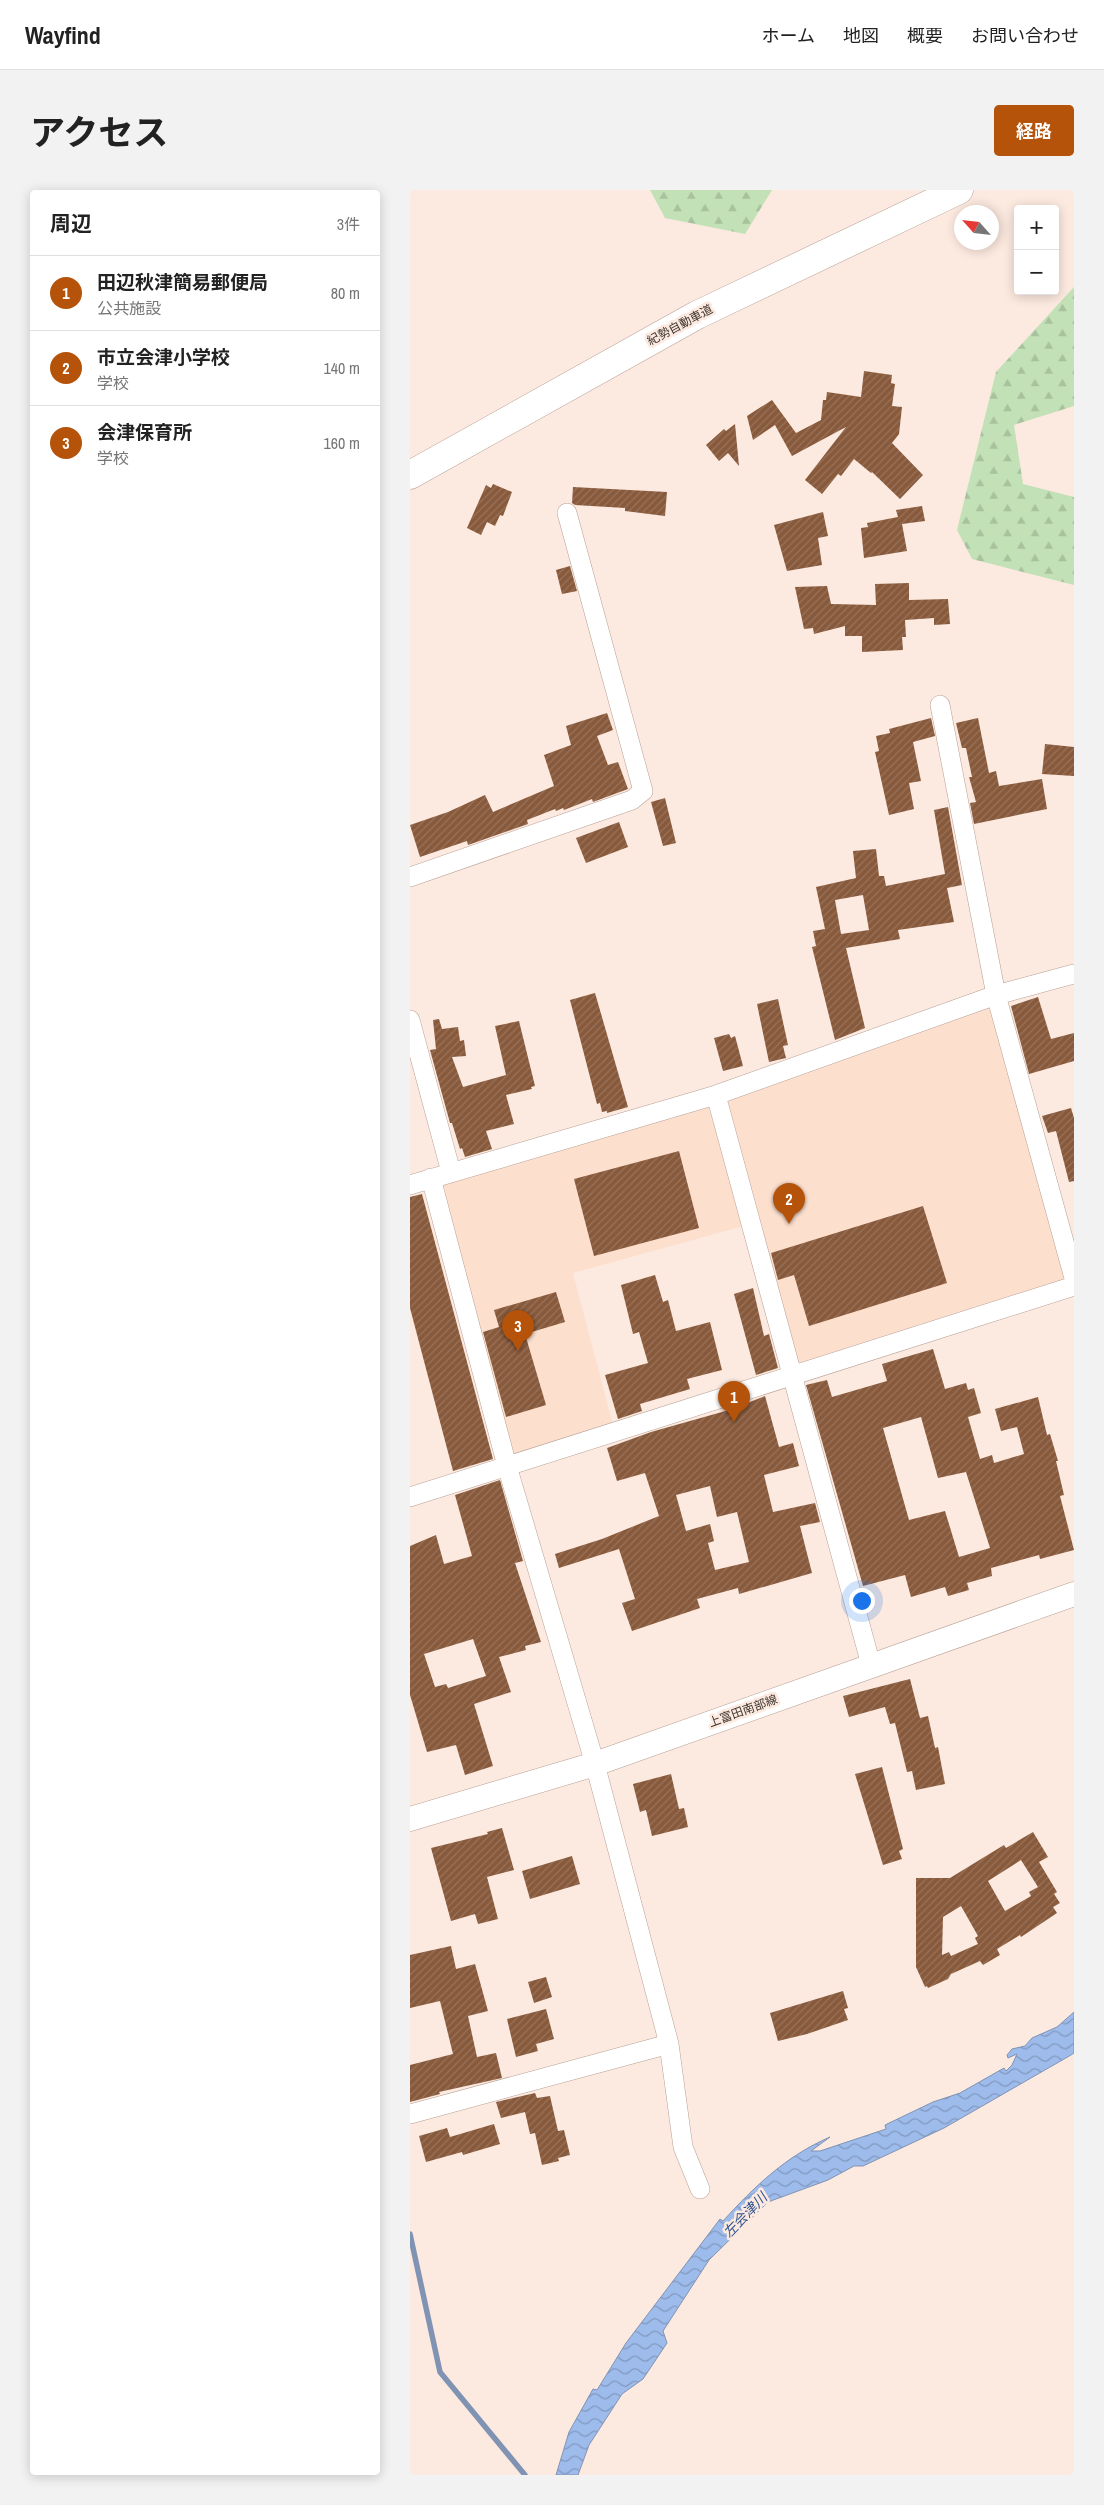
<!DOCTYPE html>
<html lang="ja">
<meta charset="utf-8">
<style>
:root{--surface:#fff;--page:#f2f2f2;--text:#222;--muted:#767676;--line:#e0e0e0;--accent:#b45309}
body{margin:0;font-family:"Archivo Narrow","Noto Sans JP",sans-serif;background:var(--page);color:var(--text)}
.controls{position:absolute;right:15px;top:15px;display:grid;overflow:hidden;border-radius:5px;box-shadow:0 2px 12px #0003}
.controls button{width:45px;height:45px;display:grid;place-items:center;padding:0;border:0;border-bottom:1px solid var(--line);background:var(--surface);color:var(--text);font:25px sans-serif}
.compass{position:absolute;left:544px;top:15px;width:45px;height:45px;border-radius:50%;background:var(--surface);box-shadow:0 2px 12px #0003;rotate:297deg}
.you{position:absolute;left:451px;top:1410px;width:18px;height:18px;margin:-12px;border:4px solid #fff;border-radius:50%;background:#1a73e8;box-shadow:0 0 0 8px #1a73e833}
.badge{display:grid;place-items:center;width:32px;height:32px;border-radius:50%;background:var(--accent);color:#fff;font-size:16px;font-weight:700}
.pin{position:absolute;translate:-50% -41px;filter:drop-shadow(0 1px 2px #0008)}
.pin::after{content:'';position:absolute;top:26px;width:18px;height:15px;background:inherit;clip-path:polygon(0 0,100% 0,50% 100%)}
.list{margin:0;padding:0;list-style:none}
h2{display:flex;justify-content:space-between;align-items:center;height:65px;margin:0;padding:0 20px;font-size:21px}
h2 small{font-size:16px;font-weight:400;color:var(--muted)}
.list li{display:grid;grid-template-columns:32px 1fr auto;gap:15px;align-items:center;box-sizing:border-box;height:75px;padding:0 20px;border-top:1px solid var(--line)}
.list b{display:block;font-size:19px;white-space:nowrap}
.list p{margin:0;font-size:16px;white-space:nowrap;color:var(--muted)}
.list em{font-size:16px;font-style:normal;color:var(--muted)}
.map{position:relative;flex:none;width:664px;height:2285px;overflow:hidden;border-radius:5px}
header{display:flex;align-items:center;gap:30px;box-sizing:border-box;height:70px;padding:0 25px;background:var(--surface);border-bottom:1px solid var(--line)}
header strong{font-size:24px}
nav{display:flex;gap:28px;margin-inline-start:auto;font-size:18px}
.intro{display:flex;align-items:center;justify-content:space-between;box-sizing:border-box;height:120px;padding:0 30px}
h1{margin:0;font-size:35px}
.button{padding:12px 22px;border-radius:5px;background:var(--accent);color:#fff;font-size:18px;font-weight:700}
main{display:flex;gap:30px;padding:0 30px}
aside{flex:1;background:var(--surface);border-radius:5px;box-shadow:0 2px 12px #0003}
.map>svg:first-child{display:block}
</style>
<header>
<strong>Wayfind</strong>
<nav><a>ホーム</a><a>地図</a><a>概要</a><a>お問い合わせ</a></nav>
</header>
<div class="intro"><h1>アクセス</h1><a class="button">経路</a></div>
<main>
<aside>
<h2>周辺<small>3件</small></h2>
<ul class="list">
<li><span class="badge">1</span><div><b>田辺秋津簡易郵便局</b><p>公共施設</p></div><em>80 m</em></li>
<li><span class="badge">2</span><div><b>市立会津小学校</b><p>学校</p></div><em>140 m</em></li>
<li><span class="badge">3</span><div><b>会津保育所</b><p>学校</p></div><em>160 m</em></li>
</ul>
</aside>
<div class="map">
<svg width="664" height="2285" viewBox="0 0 664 2285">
<defs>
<pattern id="forest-firs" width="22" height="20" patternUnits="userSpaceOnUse" patternTransform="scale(1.25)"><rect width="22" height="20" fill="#c2e1b7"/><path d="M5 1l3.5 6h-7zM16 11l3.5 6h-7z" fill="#a8c29e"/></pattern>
<pattern id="water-waves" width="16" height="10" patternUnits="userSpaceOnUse" patternTransform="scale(1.25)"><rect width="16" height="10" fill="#9dbbeb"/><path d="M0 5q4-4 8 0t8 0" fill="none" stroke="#8199bf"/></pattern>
<pattern id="building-hatch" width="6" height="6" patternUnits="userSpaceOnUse" patternTransform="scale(1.25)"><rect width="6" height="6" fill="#88593b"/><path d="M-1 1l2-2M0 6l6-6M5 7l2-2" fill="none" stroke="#97745c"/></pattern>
</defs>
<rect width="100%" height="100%" fill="#fce9df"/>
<path fill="#fddfce" d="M586,805L664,1088L384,1187L341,1034L163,1083L203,1235L102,1267L25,990Z"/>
<path fill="url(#forest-firs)" d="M240,0H362L335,44L255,28Z
M664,97V216L604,235L613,294L664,307V395L562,369L547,340L586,182Z"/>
<path fill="url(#water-waves)" stroke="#8193b3" d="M664,1822V1863L661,1865L534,1938L453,1976H444L418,1990L358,2012L299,2070L253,2141L257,2153L233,2189L212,2204L179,2255L168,2285H146L159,2242L183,2199L187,2200L216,2153L310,2029L313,2031C345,1996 376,1966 420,1947L401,1961H410L476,1939L475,1935L523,1912L550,1903L594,1878L596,1881L602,1875L607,1864L598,1868L597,1865L602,1859L615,1856L622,1848L647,1837Z"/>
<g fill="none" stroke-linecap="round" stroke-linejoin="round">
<path stroke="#8193b3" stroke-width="5.5" d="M0,2044L30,2182L115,2285"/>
</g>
<path fill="url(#building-hatch)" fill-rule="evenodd" d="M454,181L482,185L481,193L485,194L482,216L492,217L489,244L482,253L513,285L490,309L462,282L461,283L444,269L431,286L428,284L412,304L395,290L436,237L382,266L365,235L343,250L337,226L362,210L386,243L411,230L413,210H416L417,202L451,207Z
M325,234L329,276L318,263L309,271L296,255L314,239L316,241Z
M83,294L102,302L93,326L90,325L85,336L77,332L71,345L57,338L76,295L81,298Z
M163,297L257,302L255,326L215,321V318L165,315L162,313Z
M512,316L515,331L492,334L497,361L454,368L451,338L458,337L457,333L488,327L486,320Z
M413,322L418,346L408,348L412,375L377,381L364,335Z
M160,376L167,401L152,404L146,380Z
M499,393V410L538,409L540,434L524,435V428L495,430L496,447H492L493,460L452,462V446H435V436L404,444L403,438L394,439L385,397L417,396L421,414L466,415L465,394Z
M197,523L203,540L187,546L198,575L208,572L218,599L183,612L182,609L154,620L153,618L146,621L145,619L117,630L118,634L58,655L57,651L10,667L0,635L38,622L75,605L83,622L144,596L134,565L161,555L156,536Z
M521,528L525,546L503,552L511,591L499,593L504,619L479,625L465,562L469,561L466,546L480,543L479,539Z
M568,528L579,583L586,581L589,596L632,589L637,619L564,634L560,613L566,612L559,587H562L556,558H552L546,533Z
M635,554L664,557V586L632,584Z
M255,608L266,653L253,656L241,612Z
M538,617L552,695L537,698L544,732L488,740L490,749L436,758L455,838L425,850L402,757L406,756L403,741L415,739L406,697L446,688L443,661L466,659L469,686H474L476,696L535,684L524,620ZM453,705L459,740L431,744L425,710Z
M209,632L218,657L176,673L166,648Z
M185,803L218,917L197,923V921L192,922L190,913L187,914L160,810Z
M628,807L641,849L664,843V871L619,884L601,816Z
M368,809L378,855L373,856L376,868L359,872L347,814Z
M29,829L32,839L48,837L50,851L54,850L56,866L42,867L53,897L96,885L85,836L109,831L125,896L121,897L122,899L96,905L104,934L76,941L82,959L55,967L52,958L50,959L42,933H40L20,860L26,859L23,830Z
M319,844L321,848L325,846L333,876L313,881L304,848Z
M661,918L664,928V991L659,992L646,941L638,943L632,926Z
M269,961L289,1038L184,1066L164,989Z
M12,1004L83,1269L43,1281L0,1118V1007Z
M513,1016L537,1093L399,1136L384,1085L368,1090L361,1063Z
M245,1085L253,1112L258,1110L266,1141L300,1132L312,1180L277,1189L280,1199L230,1214L232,1221L208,1229L195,1185L238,1173L229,1142L223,1144L211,1095Z
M343,1098L354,1146L359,1144L368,1178L346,1185L324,1104Z
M146,1102L155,1132L115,1144L136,1215L96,1227L73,1142L89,1137L84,1120Z
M523,1159L535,1199L556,1193L558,1200L564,1198L571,1223L558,1227L570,1269L582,1265L584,1273L614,1264L607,1237L591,1241L585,1219L628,1207L637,1245L640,1244L648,1271H646L654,1305L650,1306L664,1360L630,1369L629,1365L581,1378L582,1386L557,1393L559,1400L538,1406L535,1397L501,1407L495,1385L453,1396L396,1195L417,1190L422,1207L477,1191L472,1174ZM511,1227L528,1288L556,1282L580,1358L549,1367L535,1321L499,1330L473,1238Z
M355,1206L369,1257L383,1253L389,1276L354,1285L363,1322L405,1313L410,1332L390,1336L402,1383L329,1404L328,1398L287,1409L290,1418L222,1441L212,1413L225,1409L209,1359L149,1378L145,1364L192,1349L249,1326L235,1283L207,1291L197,1258L241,1242L319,1220ZM300,1296L307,1327L327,1322L339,1372L305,1380L298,1353L304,1351L300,1334L276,1341L266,1305Z
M90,1290L113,1371L105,1373L131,1452L115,1456L116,1460L89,1467L101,1502L64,1514L83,1576L55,1585L46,1555L17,1562L0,1505V1356L26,1345L34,1374L62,1366L45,1305ZM63,1449L76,1486L38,1498L36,1494L25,1497L14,1464Z
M500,1489L510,1528L518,1526L525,1558L528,1557L535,1594L506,1600L502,1581L497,1582L485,1533L480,1534L475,1517L439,1527L433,1506Z
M472,1577L493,1659L489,1661L492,1669L473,1675L445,1584Z
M261,1584L269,1619L274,1618L278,1637L242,1646L236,1620L230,1622L223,1594Z
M92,1638L104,1680L77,1687L88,1729L68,1734L65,1724L41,1731L21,1658L78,1644L77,1642Z
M623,1642L638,1667L629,1672L647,1702L644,1704L650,1713L643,1717L647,1723L611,1747L610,1745L587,1759L590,1765L573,1775L570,1771L541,1784L538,1789L518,1798L517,1796L515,1797L506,1777V1688H540L594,1655L596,1658ZM611,1670L628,1697L619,1702L621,1706L595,1721L578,1691ZM551,1716L568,1746L565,1748L568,1754L541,1766L539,1762L532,1765L533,1727Z
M162,1666L170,1694L120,1709L112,1681Z
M41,1756L46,1779L65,1774L78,1821L58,1826L67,1867L86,1863L92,1888L29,1902L30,1904L0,1912V1875L43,1864L30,1811L0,1818V1765Z
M136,1787L142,1807L124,1813L118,1792Z
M433,1801L438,1818L434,1819L438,1830L397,1844L368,1851L360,1823Z
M136,1819L144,1849L126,1854L128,1861L106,1867L97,1829Z
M125,1903L127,1908L140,1906L148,1941L154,1940L160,1965L148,1968L149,1971L132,1975L125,1943L120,1944L115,1922L91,1928L86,1912Z
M84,1934L90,1954L53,1965L52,1962L16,1972L9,1946L37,1938L40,1947Z"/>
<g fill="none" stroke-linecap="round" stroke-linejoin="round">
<g stroke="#b7a195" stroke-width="20">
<path id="minor" d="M530,515L586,805L664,1088
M0,687L222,610L233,601L157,323
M0,830L41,982
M306,905L461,1475
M21,988L97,1276L185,1574L259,1854L273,1957L290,1999
M0,995L306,905L586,805L664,784
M0,1307L664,1096
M0,1924L259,1854"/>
</g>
<g stroke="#b7a195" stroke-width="25">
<path id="major" d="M0,1629L185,1574L664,1404"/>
</g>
<g stroke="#b7a195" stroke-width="29">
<path id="highway" d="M0,285L287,125L549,0"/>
</g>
<use href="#minor" stroke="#fff" stroke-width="19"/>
<use href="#major" stroke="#fff" stroke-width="24"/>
<use href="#highway" stroke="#fff" stroke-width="28"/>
</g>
<g text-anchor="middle" stroke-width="5" stroke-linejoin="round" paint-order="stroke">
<g font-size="12" fill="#3f3631" stroke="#fce9df">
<text transform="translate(270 135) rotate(-28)" y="4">紀勢自動車道</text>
<text transform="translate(333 1521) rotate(-20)" y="4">上富田南部線</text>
</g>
<g font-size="14" font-style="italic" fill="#305490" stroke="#fce9df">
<text transform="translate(335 2025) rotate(-46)" y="5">左会津川</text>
</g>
</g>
</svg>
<div class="controls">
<button>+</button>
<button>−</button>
</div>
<svg class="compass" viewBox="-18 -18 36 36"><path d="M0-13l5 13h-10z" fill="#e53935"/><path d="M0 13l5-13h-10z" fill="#767676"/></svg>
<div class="you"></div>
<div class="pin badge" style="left:324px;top:1232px">1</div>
<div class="pin badge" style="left:379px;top:1034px">2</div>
<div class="pin badge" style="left:108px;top:1161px">3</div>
</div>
</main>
